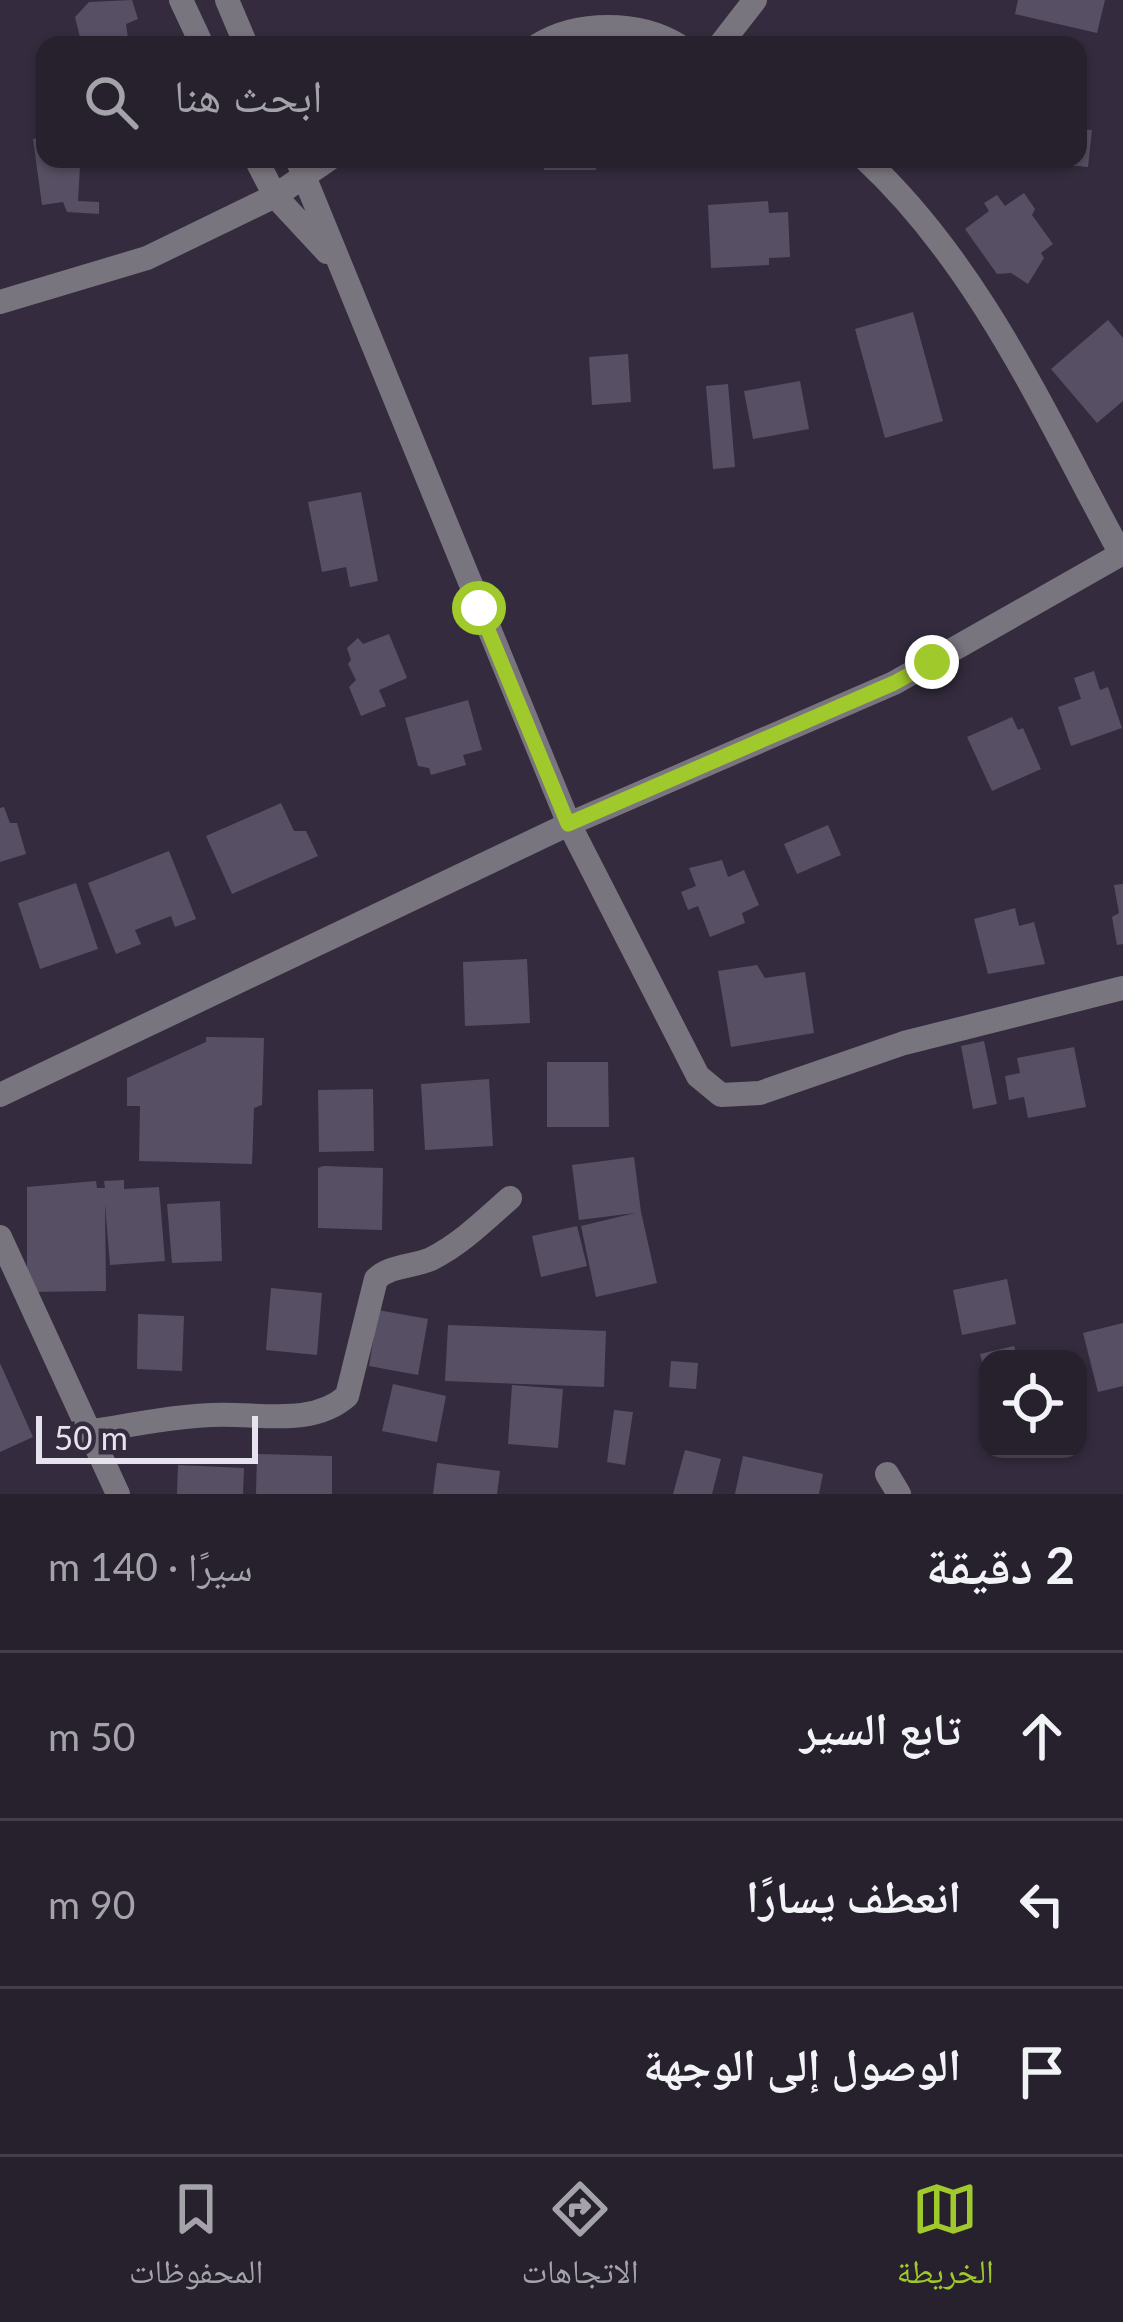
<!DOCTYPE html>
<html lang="ar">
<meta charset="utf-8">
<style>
:root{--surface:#27212e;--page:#2f2936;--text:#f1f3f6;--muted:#a4a3aa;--line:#433e4a;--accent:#a0c92b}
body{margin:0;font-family:Lato,"Noto Naskh Arabic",sans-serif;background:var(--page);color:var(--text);direction:rtl}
.controls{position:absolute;right:36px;bottom:36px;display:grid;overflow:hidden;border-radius:24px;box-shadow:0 3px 9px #0004}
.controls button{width:108px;height:108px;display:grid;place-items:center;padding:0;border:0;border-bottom:3px solid var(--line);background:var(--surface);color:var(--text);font:60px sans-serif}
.scale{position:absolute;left:36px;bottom:30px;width:222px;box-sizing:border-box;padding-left:12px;border:6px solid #e7e3ee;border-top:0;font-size:33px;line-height:42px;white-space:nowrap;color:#e7e3ee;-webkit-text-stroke:9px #342c3e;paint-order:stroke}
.stop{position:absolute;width:36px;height:36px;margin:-27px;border:9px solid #a0c92b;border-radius:50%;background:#fff}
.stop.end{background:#a0c92b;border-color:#fff;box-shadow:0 3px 12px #0008}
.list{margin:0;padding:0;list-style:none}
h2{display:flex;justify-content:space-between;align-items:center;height:156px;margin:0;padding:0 48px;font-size:51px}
h2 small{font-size:39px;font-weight:400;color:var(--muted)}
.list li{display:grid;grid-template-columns:78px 1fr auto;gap:36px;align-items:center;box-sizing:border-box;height:168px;padding:0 48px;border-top:3px solid var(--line)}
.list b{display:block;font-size:45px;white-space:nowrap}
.list em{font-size:39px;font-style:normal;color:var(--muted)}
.icon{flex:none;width:66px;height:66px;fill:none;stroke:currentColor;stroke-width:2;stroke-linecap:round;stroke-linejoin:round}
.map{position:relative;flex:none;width:1123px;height:1494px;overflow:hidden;direction:ltr}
.search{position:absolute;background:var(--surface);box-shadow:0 3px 9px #0004;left:36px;right:36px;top:36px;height:132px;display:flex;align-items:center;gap:30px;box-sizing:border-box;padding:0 42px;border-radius:24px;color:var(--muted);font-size:45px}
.sheet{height:660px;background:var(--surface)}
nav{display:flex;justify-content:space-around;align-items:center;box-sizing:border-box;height:168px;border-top:3px solid var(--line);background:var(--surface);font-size:33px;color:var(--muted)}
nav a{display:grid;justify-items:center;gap:6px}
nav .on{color:var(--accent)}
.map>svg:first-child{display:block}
</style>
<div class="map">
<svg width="1123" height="1494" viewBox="0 0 1123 1494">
<rect width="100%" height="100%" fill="#342c3e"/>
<path fill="#574f63" d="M132,0L138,19L126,24L129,45H82L75,17L89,2Z
M1018,0H1105L1097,33L1015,14Z
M871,36L939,39V45H870Z
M1078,129L1092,130L1088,167L1048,163V159H1078Z
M45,137V159H108L80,166L78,201L99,202V214L67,212L63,202L42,205L33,139Z
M544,159H596V170H544Z
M1024,193L1035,209L1032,215L1053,244L1041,253L1044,258L1028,284L1011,273L997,274L965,229L989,211L984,203L997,195L1005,206Z
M768,201L769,213L788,212L790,257L769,258V265L711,268L708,205Z
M913,312L943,421L885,438L855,329Z
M1108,320L1123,338V401L1097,423L1051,369Z
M628,354L631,402L592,405L589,357Z
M800,381L809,429L753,439L744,391Z
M728,384L735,467L713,469L706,386Z
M361,492L378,581L350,587L346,567L322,572L308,502Z
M389,634L407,678L379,690L386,706L361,716L349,687L356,680L348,664L351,660L347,648L358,638L363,644Z
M1094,671L1100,690L1108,687L1122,728L1071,746L1058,707L1081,699L1074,678Z
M468,700L482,750L463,755L466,765L431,775L429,768L418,766L405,718Z
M1012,717L1018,730L1023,728L1041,769L992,791L967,737Z
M281,803L294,831H306L318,856L232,894L206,836Z
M4,807L10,823H17L26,854L0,862V808Z
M828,825L841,855L797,874L784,844Z
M169,851L196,919L175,927L171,916L135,930L141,944L116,954L88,883Z
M722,860L728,877L744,870L759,905L742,913L745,923L710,937L698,906L688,910L681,892L696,886L689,868Z
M76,883L98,949L40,969L18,903Z
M1123,884V944L1117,945L1112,917L1119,913L1114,885Z
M1015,908L1019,926L1034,922L1045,964L988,974L974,919Z
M527,959L530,1023L465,1026L463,962Z
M757,965L765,978L805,972L814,1033L731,1047L718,971Z
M206,1037L264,1038L262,1105L254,1108L252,1164L139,1161L140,1106H127V1078L206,1042Z
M984,1041L997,1104L973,1109L961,1046Z
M1074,1047L1086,1107L1028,1118L1024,1097L1009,1100L1005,1076L1020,1073L1017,1058Z
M547,1062H608L609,1127H547Z
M489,1079L493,1146L425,1150L421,1084Z
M373,1089L374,1151L319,1152L318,1090Z
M634,1157L641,1212L657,1283L596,1297L581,1226L635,1213L579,1220L572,1165Z
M323,1166L383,1168L382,1230L318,1228V1168Z
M124,1180V1189L159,1187L165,1261L110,1265L105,1204L106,1291L27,1292V1187L96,1181L97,1188H105L104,1181Z
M220,1201L222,1261L172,1263L167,1204Z
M577,1226L587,1266L541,1277L532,1236Z
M1007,1279L1016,1324L962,1335L953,1290Z
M271,1288L322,1293L317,1355L266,1350Z
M378,1310L428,1319L418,1375L369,1366Z
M138,1314L184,1316L182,1371L137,1369Z
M1123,1323V1386L1098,1392L1083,1333Z
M448,1325L606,1331L604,1387L445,1381Z
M1014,1346L1018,1359H988L986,1378L980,1354Z
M671,1361L698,1363L696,1389L669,1387Z
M0,1363L33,1437L0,1452Z
M393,1384L446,1396L437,1442L382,1431Z
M512,1385L563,1389L558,1448L508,1444Z
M614,1410L633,1412L625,1465L607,1462Z
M685,1450L721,1459L712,1494H673Z
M257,1454L332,1456V1494H256Z
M743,1456L823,1474L819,1494H735Z
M437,1463L500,1471L497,1494H433Z
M178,1465L244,1468L243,1494H177Z"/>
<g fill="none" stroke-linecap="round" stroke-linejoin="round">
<path stroke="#79757e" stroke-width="24" d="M181,0L202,45
M227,0L246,45
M538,45C578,21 638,21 678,45
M720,45L755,0
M256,159L275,196L327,252
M297,159L569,824L698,1076L721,1095L760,1093L904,1043L1123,988
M865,159C981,267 1046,417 1121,554
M0,302L147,258L275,196L329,159
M0,1095L569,824L894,683L1123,553
M0,1237L118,1494
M89,1432C129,1425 170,1417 211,1415C255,1412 311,1428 347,1396L376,1279C391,1265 412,1267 431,1259C461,1244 485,1220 510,1198
M887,1474L899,1494"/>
</g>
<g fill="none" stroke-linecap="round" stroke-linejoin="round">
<path stroke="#a0c92b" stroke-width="15" d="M479,608L568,824L894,683L932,662"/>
</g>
</svg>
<div class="controls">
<button><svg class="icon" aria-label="locate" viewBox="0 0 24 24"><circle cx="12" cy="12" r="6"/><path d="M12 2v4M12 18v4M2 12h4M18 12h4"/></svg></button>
</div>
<div class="scale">50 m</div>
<div class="stop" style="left:479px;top:608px"></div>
<div class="stop end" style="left:932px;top:662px"></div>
<div class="search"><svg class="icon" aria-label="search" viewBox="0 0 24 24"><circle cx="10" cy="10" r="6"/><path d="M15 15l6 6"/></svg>ابحث هنا</div>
</div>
<section class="sheet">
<h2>2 دقيقة<small>سيرًا · 140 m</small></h2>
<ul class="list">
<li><svg class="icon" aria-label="ahead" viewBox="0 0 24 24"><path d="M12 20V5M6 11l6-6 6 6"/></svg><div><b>تابع السير</b></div><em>50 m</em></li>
<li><svg class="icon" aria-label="left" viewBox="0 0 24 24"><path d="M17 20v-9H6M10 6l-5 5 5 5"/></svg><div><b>انعطف يسارًا</b></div><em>90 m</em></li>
<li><svg class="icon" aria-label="arrive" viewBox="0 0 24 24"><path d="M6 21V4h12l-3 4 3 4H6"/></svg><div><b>الوصول إلى الوجهة</b></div></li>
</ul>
</section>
<nav>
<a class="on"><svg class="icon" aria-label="map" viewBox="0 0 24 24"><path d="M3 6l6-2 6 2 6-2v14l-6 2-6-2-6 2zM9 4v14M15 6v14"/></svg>الخريطة</a>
<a><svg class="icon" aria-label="directions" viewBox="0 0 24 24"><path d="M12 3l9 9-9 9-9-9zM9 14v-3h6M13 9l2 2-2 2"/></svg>الاتجاهات</a>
<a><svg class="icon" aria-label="saved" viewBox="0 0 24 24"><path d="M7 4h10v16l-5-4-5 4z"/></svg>المحفوظات</a>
</nav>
